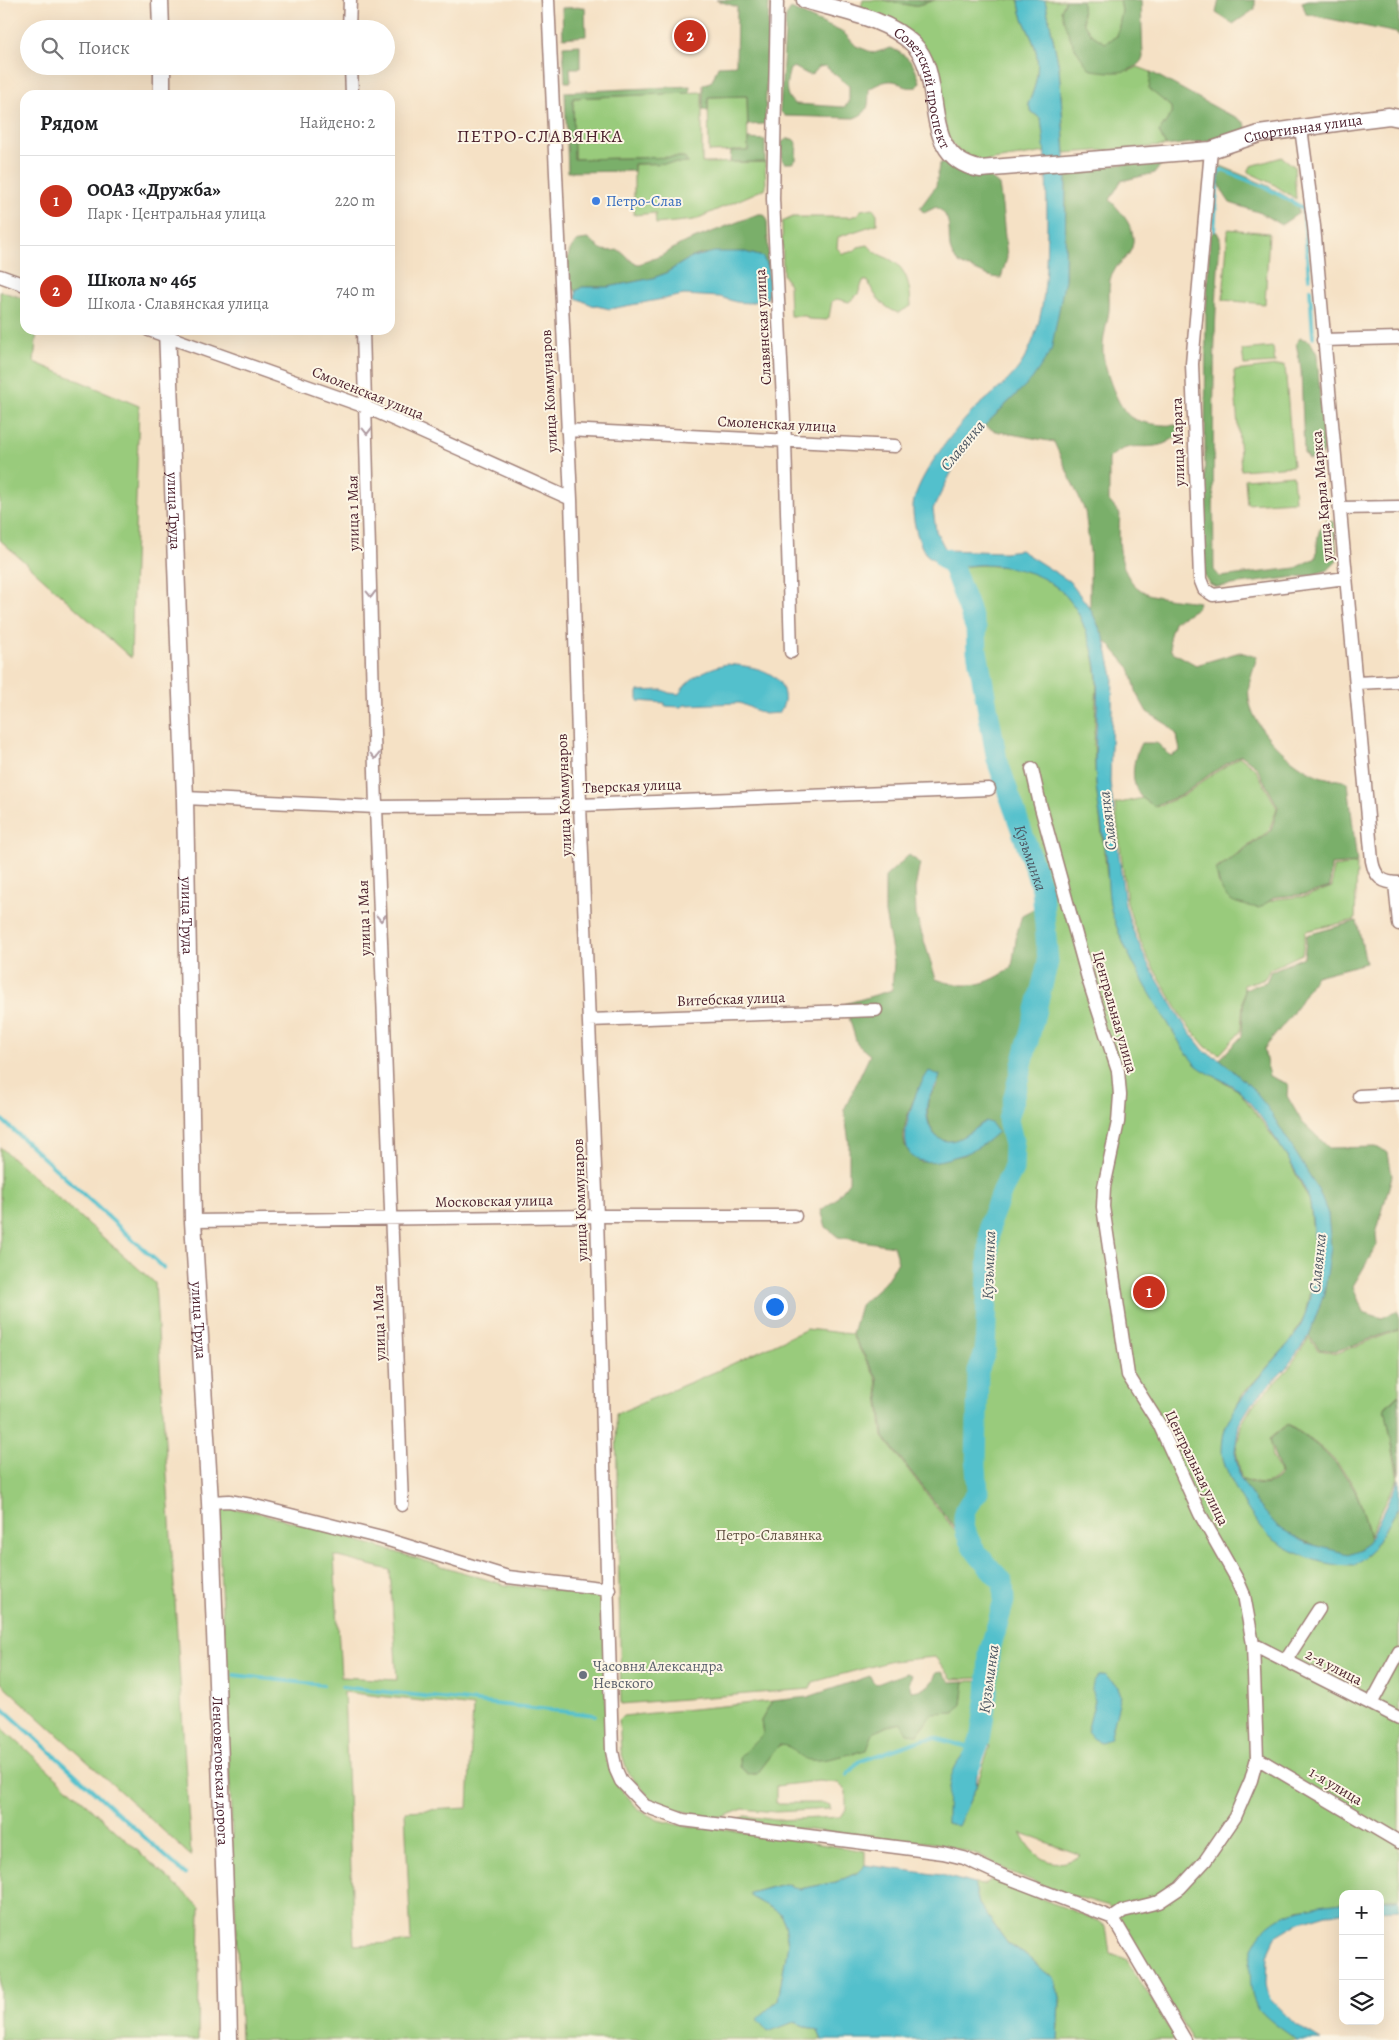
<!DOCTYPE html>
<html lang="ru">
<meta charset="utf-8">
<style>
:root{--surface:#fff;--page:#f6f6f6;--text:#202124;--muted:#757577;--line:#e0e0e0;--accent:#c8321e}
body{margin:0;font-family:Alegreya,serif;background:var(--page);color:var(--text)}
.controls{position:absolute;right:15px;bottom:15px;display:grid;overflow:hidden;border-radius:10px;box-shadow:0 5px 20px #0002}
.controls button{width:45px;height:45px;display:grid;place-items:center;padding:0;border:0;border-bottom:1px solid var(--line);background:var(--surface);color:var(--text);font:25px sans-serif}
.you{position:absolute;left:774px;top:1306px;width:18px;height:18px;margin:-12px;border:4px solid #fff;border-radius:50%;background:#1a73e8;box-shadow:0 0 0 8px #1a73e833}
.badge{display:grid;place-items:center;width:32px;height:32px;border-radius:50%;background:var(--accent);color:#fff;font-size:16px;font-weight:700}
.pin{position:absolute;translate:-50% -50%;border:2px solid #fff;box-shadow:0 1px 5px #0006}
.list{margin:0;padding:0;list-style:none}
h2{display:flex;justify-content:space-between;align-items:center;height:65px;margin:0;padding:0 20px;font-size:21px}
h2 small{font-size:16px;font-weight:400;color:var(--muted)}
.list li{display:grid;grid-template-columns:32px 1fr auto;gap:15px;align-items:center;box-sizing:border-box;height:90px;padding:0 20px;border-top:1px solid var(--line)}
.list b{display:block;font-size:19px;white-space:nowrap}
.list p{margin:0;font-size:16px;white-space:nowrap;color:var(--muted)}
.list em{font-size:16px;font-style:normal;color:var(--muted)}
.icon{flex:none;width:28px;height:28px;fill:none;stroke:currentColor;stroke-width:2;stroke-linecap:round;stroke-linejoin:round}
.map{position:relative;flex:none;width:1399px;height:2040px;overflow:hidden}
.search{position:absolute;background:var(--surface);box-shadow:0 5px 20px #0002;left:20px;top:20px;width:375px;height:55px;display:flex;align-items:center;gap:12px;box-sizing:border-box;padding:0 18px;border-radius:28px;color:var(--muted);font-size:19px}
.panel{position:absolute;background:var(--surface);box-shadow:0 5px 20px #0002;left:20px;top:90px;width:375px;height:245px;border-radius:15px}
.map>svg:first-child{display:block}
</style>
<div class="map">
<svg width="1399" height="2040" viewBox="0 0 1399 2040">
<rect width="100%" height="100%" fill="#fcf5e5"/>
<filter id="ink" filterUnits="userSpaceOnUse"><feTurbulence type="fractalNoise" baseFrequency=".02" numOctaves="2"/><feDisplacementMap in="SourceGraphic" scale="10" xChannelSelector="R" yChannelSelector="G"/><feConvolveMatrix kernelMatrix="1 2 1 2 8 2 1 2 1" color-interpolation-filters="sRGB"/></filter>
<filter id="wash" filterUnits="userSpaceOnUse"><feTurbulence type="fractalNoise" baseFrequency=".0096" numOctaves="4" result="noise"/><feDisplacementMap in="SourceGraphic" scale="20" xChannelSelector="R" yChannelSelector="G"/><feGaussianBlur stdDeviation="1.12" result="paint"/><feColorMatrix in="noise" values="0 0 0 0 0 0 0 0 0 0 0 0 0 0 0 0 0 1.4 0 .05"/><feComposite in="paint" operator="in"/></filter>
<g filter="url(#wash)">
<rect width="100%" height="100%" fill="#f5e1c5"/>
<path fill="#99cb7b" stroke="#727553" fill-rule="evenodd" d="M863,0H883L914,6L935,0H1019C1020,17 1028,28 1034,44C1041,64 1037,85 1028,104L1032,112L1041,119L1046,152L981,162L969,159L957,150L948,137L931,63L860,11Z
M1045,0H1066L1061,10L1129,71L1138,67L1151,72L1150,89L1171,107L1172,113L1159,132L1166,146L1065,153L1059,67Z
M1082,0H1120L1122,11L1117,36L1105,43L1091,34L1083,22Z
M702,92V163L765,162L766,188L694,220L656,224L655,213L634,215V164L687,163L684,157L574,159L573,98Z
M747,96L748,151L709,152L708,97Z
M1282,157L1294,166L1296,199L1273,184L1248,172L1251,166Z
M873,208L877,214V224L838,237L837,248L843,254L854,251L858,247L868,245C875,253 878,254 887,258C908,267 910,287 911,306L898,313C884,308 873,295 868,281H863L858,294L849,302L837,299L832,301L829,317L827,320L808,319L806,316H790L789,285L783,274L782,222L793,217H851L858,214L861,210Z
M1228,229L1269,233L1265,304L1223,300Z
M0,291L25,299V330H37L34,362L139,406L131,658L0,540Z
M1273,347L1275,363L1244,365L1242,350Z
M1285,365L1293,466L1241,470L1234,371Z
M1293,475L1295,501L1247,504L1245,479Z
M983,565L1020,568L1042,577L1062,591L1077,609L1090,640L1095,663L1097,680L1094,744L1096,785L1112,914L1126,949L1185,1050L1196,1065L1239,1091L1286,1154L1310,1202L1314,1245L1313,1277L1305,1315L1291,1341L1243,1394L1225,1428L1231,1481L1354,1566L1372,1550L1399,1507V1899H1380V1894H1343V1902L1298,1909L1250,1962L1283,2029L1297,2040H1192L1109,1906L1060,1892L1008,1871L983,1857L942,1844L743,1823L740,1819L745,1816L776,1820L841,1817L846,1809V1791L838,1783L819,1781L776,1786V1803H824L830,1805V1809L776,1812L743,1809L720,1818L669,1809L654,1802L628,1773L621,1751L619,1720L623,1716L772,1701L761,1721L763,1734L739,1759L740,1767L748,1774H757L779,1745H789L804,1758L873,1733L887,1726L902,1723L918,1734L932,1714L962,1704L965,1681H981L977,1721L969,1747L959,1763L947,1823L958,1825L976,1787L990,1746L980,1740L987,1695L989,1653L1004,1601L1003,1582C987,1565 958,1539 965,1512C966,1505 974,1498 978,1492L976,1466L978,1371L985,1352L990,1222L1002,1191L1013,1170L1014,1145L1009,1120L1048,962L1042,889L997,760L977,651L976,629L953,567ZM1021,1833L1081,1855C1056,1872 1032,1859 1021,1833Z
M1240,757L1255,768L1277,808L1269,831L1216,869L1219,886L1258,906L1276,899L1307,896L1332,887L1333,867L1357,864L1355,920L1306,931L1302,954L1270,969L1265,978L1244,985L1241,1031L1220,1054L1206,1047L1185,1022L1148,959L1134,926L1127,903L1115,804L1143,798L1156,807L1183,796L1213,774Z
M0,1147L155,1283L191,1856L0,1682Z
M807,1329L851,1334L876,1378L883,1437L992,1579L997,1603L981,1678L952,1679L935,1657L892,1661L813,1682L810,1689L621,1704L616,1414L717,1371Z
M1399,1330V1393L1385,1407L1398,1478L1382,1508L1370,1536C1366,1522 1362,1505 1356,1491C1342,1462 1314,1440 1287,1424L1269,1439L1272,1456L1280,1473C1267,1489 1258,1484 1241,1478L1236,1450L1241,1425L1253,1405L1289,1368L1309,1338L1318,1350L1337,1353Z
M228,1508L256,1512L316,1528L505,1585L597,1594L603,1599L605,1606L606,1760L617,1784L639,1810L658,1820L679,1825L716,1828L865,1851V1865L857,1873L836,1882L800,1889L784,1884L750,1893L780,1913L785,1924L788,1944L778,2000L758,2019L794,2022L818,2031L822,2040H241L218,1520L221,1511ZM334,1556L390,1570L397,1680L341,1677ZM344,1692L473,1707L468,1808L405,1811L411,1942L354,1945Z
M0,1726L200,1907L198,2040H0Z
M997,1877L1037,1897L1099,1921L1106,1927L1110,1953L1126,1959L1177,2040H1058L1060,2001L1054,1977L1045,1972L1029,1957L1008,1944L979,1904L974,1884L983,1885Z"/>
<path fill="#7aaf6b" stroke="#62674b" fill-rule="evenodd" d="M716,0H769L765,124L748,125L747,96L708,97V111L703,110V85L712,81L718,66L736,65L737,7Z
M883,0H935L914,6Z
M1066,0H1082L1083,22L1091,34L1105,43L1117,36L1122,11L1120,0H1141L1143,58C1132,77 1110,72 1091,70C1075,53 1067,33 1061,10Z
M1219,0H1255V9L1233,24L1216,13Z
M1309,0H1399V36L1397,33L1306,14L1302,2Z
M585,7L586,36L563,38L562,8Z
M791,9L844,33L856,46L874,53L891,48C910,57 914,63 920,82L917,87C900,89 904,83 893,81C885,80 876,85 869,89C868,104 871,112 854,118L785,116L780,111L786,16ZM825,66L849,86V103L844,107L795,104C783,96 786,82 790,69L794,67L809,75L813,74L819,67Z
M580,45V68H570L571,82H565L563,46Z
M1151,72L1224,112L1236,117L1245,123L1247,130L1207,141L1166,146L1159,132L1172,113L1171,107L1149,89Z
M690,86V93L573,98L574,159L684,157L688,163L634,164V171L568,172L565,92Z
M748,139L765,140V162H730L731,151H748Z
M787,139H793L797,143L796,160L792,163H785L782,160V142Z
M1164,160L1155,173L1121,181L1110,200C1120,211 1135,226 1133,243C1131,260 1113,263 1110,280C1108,290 1110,301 1109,311C1107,324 1102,340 1103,353C1104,368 1118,410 1132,418C1143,424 1165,426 1177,425L1179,435C1174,438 1167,443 1161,445C1138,450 1131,440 1109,458V501L1120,514C1118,541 1117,579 1146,593C1156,598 1186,600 1199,602L1197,608L1174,622L1169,638L1171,651L1196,665L1240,652L1257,657C1253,671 1247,684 1249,698C1252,729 1293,767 1322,777C1330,779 1340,780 1348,782L1357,863L1331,865L1330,887L1307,894L1275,897L1259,908C1230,903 1222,901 1216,870L1271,831L1278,807L1256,766L1241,755L1213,772L1182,795L1154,806C1150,803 1144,800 1141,797C1129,782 1133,758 1141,743H1157L1171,756L1180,751L1177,735L1168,725L1147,712L1137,694L1130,668L1105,640L1090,608V552L1085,511L1054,442L995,431L984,426L1032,379L1065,279L1066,170Z
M942,162L950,164L958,171L973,175L988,176L999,185L1002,206L1007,258L1001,278C992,278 984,274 975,270C970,268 962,266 958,262C940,247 960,220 936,207L924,213L920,208L936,186L939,165Z
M1221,166L1268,186L1297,203L1299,213L1281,225L1261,213L1230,203C1221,190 1216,182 1221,166Z
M758,214H764L767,219L769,270L763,257L745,252L701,254L690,258L666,273L653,278L608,287H582L576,291L568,286C567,268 563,240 588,239C604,250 599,252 619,250L634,263L639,264L661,256L681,244Z
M1213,232H1217L1220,238C1212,349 1213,459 1214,570L1220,577L1296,568L1316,558C1318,543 1315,530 1327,520L1334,522L1337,561L1328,570L1312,575L1216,587L1209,583L1204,575L1206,312L1210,236Z
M1300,338L1310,341L1317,354L1324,452L1318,458L1308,459L1304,453L1301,369L1296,343Z
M909,855L920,863L915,889L916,915L936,979C965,990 988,986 1012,967L1017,933L1022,915L1035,908L1044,914L1048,962L1009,1120L1014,1145L1013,1170L1002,1191L990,1222L985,1352L978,1371L976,1466L978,1492L965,1511V1529L961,1536L884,1437L877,1378L852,1334L860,1305L885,1282L898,1262L893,1246L838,1237L826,1227L821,1210L834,1201L849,1182V1142L844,1110L870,1055L857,1044L845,1004L892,990L894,962L885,913V877ZM930,1071L938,1085C935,1090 929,1095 928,1101C925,1118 932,1148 956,1140C966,1136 976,1127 986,1121L964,1155L921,1162C914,1157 908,1153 905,1145C899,1127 918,1086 930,1071Z
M1357,921L1366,963L1316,976L1292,1014L1264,1049L1269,1076L1288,1084L1287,1096L1302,1122L1329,1148L1376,1147L1388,1153L1392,1176L1376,1234L1377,1245L1353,1286L1363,1312L1382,1318L1397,1311L1399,1315V1329L1336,1351L1319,1349L1309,1336L1325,1290L1328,1214L1252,1088L1220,1059L1242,1036L1244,989L1266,982L1271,971L1304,957L1307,935Z
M1399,1394V1476L1385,1408Z
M1287,1425C1315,1441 1340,1463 1355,1491C1362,1505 1366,1524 1370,1539C1365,1545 1358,1553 1349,1554C1337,1556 1288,1536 1278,1527C1263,1515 1251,1494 1240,1479C1258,1485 1268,1490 1281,1474L1269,1440Z
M942,1672L951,1682L965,1681L962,1704L955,1713L932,1714L918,1734L907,1733L902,1723L887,1726L873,1733L867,1750C852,1753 819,1764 805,1759C793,1754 796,1746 779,1745L757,1774H748L740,1767L739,1758L763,1734L761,1721L772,1701L808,1697L870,1676L873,1682L877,1684L906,1673L912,1675L909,1682L911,1691C924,1690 932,1686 936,1673Z"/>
<path fill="#53c0cc" stroke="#4e707c" d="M1019,0H1045L1059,67L1066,170L1065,279L1051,351L1032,379L984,426L953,469L933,509L936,531L946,550L1004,552L1020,550L1069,581L1090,608L1105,640L1113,676L1110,782L1125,905L1132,928L1147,962L1185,1026L1205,1052L1220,1059L1252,1088L1268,1108L1318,1189L1328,1214L1331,1247L1325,1290L1309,1336L1287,1367L1252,1403L1239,1424L1235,1451L1240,1478L1256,1502L1278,1527L1306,1543L1348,1554L1361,1549L1370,1539L1399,1479V1507L1372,1550L1354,1566C1324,1566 1297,1556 1273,1539C1256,1528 1223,1473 1222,1452C1222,1445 1223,1433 1226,1426C1240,1393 1267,1370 1289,1343C1318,1309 1317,1246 1310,1204C1307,1183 1255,1104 1238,1090C1226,1080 1208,1075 1196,1065C1192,1061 1188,1054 1184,1050C1159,1007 1129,964 1113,917C1107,898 1108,875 1106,856C1103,832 1098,808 1096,784C1093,748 1099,713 1097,677C1096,659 1090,641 1083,624C1066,580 1028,567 985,565C974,564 961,568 951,566C943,565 932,560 926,554C918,544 912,518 913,506C915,479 956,427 976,408C992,394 1012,380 1023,361C1047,321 1046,271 1047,225C1047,189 1046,155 1041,119L1032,112L1028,104C1037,85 1041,64 1034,44C1028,28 1020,17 1019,0Z
M714,252H745L763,257C770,272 770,282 768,298L749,303L736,302L720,297L684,295L610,309L592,305L576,298V291L582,287H608L653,278L666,273L690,258Z
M726,664C747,666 781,668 784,695C785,702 783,707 779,713L764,714L740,703L685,705L681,707L665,706V703L638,701V691L663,690L669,693L679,694C690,676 707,669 726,664Z
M929,1071L940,1075C938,1087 931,1090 928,1100C923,1117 932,1147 955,1140C965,1137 976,1127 986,1121L992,1124L998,1132C990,1139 982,1146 973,1150C965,1155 956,1156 947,1159C907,1170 899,1147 910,1112C914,1097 920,1084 929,1071Z
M1104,1675L1118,1687L1121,1695L1110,1739L1101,1742L1092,1738L1087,1732L1095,1700C1090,1691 1091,1684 1099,1676Z
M980,1740L982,1748L978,1763L976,1787L958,1826L947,1823C947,1801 947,1772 963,1756C969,1750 975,1746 980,1740Z
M865,1865L941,1875L974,1884L979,1904L1008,1944L1029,1957L1045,1972L1054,1977L1060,2001L1058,2040H822L818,2031L794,2022L768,2032L757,2019L778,2000L788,1944L785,1924L780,1913L751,1897L750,1893L784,1884L800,1889L836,1882L857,1873Z
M1380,1899H1399V1909L1380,1910Z
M1343,1902V1913L1327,1914L1301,1922L1276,1937L1267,1956L1266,1983L1269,1998L1296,2025L1321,2040H1297C1286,2032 1263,2017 1256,2005C1250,1994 1251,1983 1250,1971C1249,1917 1299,1906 1343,1902Z"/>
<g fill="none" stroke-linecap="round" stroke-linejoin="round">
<path stroke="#53c0cc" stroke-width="4" d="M1214,230L1218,171L1222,170L1267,188L1303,208L1309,278
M1310,289L1313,337
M0,1118L164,1268
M234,1675L323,1685
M342,1687L595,1715
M0,1706L185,1874
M847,1775L858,1762L924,1739L935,1738L971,1748L977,1747"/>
<path stroke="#53c0cc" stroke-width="21" id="s1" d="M944,558L953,567L976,629L977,651L997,760L1042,889L1048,962L1008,1120L1014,1145L1013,1170L1002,1191L990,1222L985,1352L978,1371L976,1466L978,1492C974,1498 966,1505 965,1512C958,1539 987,1565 1003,1582L1004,1601L989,1653L987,1695L980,1740L970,1766"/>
</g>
</g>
<g filter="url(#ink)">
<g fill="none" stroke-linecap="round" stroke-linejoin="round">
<g stroke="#a08078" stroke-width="15">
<path id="minor" d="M548,0L571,499L580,805L597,1216L612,1751L616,1770L621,1781L645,1806L683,1820L943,1853L964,1858L1001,1875L1113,1918L1185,2040
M777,0L773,199L785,441L791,652
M349,29L350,0
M351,66L352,95
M1301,128L1314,226L1372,861C1375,877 1382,883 1399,883
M1211,150L1192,364L1200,579L1204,589L1213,595L1346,578
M0,276L25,285
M149,330L366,407L571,499
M363,330L376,807L402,1505
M1323,340L1399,338
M567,430L895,446
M1340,508L1399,507
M1356,683L1399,681
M1032,769L1040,804L1089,982L1118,1071L1120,1095L1118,1122L1104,1187L1103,1207L1128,1375L1159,1424L1200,1514L1238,1581L1244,1595L1253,1644L1257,1758L1251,1780L1235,1817L1205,1861L1180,1888L1159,1902L1123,1911L1113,1918
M185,798L376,807L580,805L989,789
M1395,883L1399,924
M589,1020L876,1010
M1359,1096L1399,1094
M193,1221L597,1216H795
M210,1502L229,1501L251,1505L382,1538L508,1577L609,1589
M1253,1644L1399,1718
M1286,1660L1319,1609
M1371,1704L1399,1652
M1257,1758L1399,1842"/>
</g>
<g stroke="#a08078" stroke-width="19">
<g id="tertiary">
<path d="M160,0L161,29"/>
<path id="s2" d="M805,0C840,11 885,17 913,44C948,77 916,157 980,169L1211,150L1259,134L1357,120L1389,116L1399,118"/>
<path d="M162,66V95"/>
<path id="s3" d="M167,330L185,798L193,1221L210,1502L227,1943L229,2040"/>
</g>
</g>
<use href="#minor" stroke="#fff" stroke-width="12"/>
<use href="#tertiary" stroke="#fff" stroke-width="16"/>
</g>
<defs><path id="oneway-chevron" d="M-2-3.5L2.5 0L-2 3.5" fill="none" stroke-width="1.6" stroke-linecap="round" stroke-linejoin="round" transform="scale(1.25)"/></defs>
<g stroke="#ae9aa0">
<use href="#oneway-chevron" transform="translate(367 431) rotate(89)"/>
<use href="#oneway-chevron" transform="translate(371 594) rotate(89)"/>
<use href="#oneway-chevron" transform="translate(375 756) rotate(89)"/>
<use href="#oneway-chevron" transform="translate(381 918) rotate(88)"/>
</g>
</g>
<circle fill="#3f7fe0" stroke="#fcf5e5" stroke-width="2" cx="596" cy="201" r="5"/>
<circle fill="#6b7280" stroke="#fcf5e5" stroke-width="2" cx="583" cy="1675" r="5"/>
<g text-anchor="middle" stroke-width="4" stroke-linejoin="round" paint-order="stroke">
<g font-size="15" fill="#4a1f2b" stroke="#fcf5e5">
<text dy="5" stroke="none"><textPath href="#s2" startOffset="162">Советский проспект</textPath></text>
<text dy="5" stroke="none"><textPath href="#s2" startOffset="596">Спортивная улица</textPath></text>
<text transform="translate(763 327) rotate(-93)" y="5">Славянская улица</text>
<text transform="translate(549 391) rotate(-93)" y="5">улица Коммунаров</text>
<text transform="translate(368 393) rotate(22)" y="5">Смоленская улица</text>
<text transform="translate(777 424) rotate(3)" y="5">Смоленская улица</text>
<text transform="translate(1178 442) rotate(-92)" y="5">улица Марата</text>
<text transform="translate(1322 496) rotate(-95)" y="5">улица Карла Маркса</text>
<text dy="5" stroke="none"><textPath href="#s3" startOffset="181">улица Труда</textPath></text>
<text transform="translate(353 513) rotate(-91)" y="5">улица 1 Мая</text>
<text transform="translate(632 786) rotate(-2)" y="5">Тверская улица</text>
<text transform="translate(564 795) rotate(-92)" y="5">улица Коммунаров</text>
<text dy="5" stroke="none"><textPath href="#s3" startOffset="586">улица Труда</textPath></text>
<text transform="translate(364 918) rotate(-92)" y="5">улица 1 Мая</text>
<text transform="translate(731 999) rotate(-2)" y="5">Витебская улица</text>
<text transform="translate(1115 1012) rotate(74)" y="5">Центральная улица</text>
<text transform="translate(580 1200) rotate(-92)" y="5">улица Коммунаров</text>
<text transform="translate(494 1201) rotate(-1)" y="5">Московская улица</text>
<text dy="5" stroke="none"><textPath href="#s3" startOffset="991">улица Труда</textPath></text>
<text transform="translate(379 1323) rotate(-92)" y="5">улица 1 Мая</text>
<text transform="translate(1197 1468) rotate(64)" y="5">Центральная улица</text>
<text transform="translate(1334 1667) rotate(27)" y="5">2-я улица</text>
<text dy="5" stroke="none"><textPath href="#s3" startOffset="1442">Ленсоветовская дорога</textPath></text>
<text transform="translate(1336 1786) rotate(31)" y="5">1-я улица</text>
</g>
<g font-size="15" fill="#366cbe" stroke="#fcf5e5" text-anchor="start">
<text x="606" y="206">Петро-Слав</text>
</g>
<g font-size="15" fill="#625343" stroke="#fcf5e5">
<text x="769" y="1540">Петро-Славянка</text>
</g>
<g font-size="15" fill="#5b616d" stroke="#fcf5e5" text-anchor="start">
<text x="593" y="1671">Часовня Александра<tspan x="593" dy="17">Невского</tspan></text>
</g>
<g font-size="16" font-style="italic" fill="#4d5763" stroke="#fcf5e5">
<text transform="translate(962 445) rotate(-50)" y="6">Славянка</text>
<text transform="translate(1107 821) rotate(-97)" y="6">Славянка</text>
<text dy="6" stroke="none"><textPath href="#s1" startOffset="315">Кузьминка</textPath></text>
<text transform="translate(1317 1263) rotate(-84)" y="6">Славянка</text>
<text transform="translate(988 1265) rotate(-88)" y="6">Кузьминка</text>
<text transform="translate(988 1679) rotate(-82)" y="6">Кузьминка</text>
</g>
<g font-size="18" letter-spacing="1" fill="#4a1f2b" stroke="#fcf5e5">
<text x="540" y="142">ПЕТРО-СЛАВЯНКА</text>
</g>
</g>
</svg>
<div class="controls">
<button>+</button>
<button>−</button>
<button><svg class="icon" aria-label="layers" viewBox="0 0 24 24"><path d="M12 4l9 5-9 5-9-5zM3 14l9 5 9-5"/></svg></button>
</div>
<div class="you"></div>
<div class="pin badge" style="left:1149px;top:1292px">1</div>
<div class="pin badge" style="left:690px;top:36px">2</div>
<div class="search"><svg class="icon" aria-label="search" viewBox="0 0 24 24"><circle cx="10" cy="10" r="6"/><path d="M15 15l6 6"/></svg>Поиск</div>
<section class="panel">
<h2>Рядом<small>Найдено: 2</small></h2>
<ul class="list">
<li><span class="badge">1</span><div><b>ООАЗ «Дружба»</b><p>Парк · Центральная улица</p></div><em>220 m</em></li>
<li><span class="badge">2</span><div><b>Школа № 465</b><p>Школа · Славянская улица</p></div><em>740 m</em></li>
</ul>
</section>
</div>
